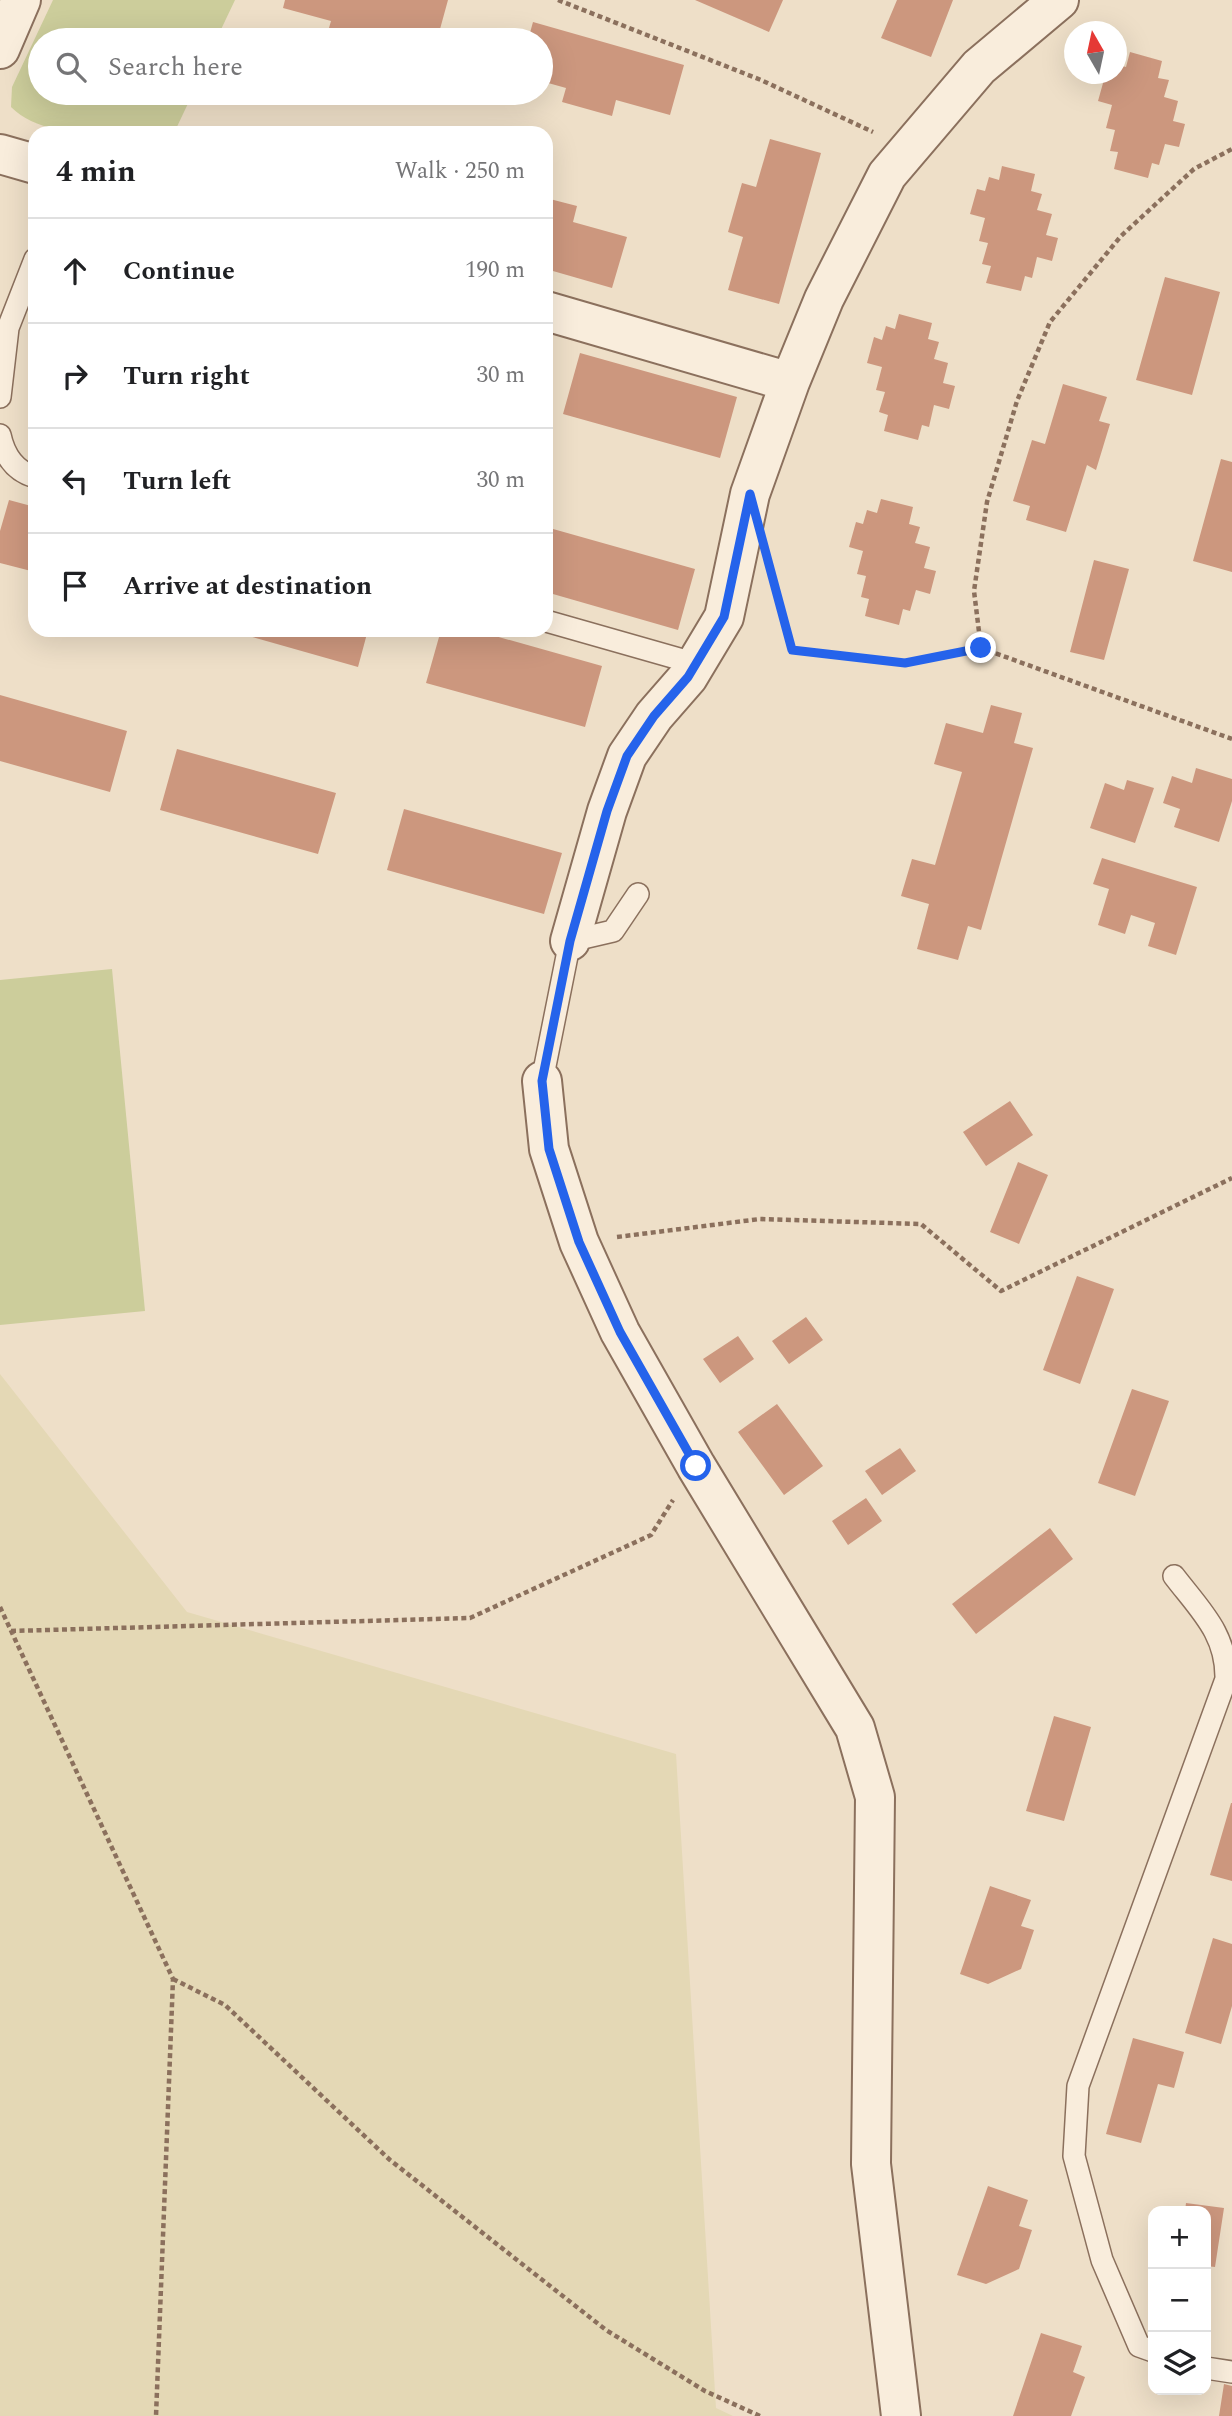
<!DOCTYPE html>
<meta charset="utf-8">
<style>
:root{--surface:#fff;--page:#f6f6f6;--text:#202124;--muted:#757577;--line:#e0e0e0}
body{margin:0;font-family:Spectral,serif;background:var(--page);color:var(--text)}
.controls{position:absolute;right:21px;bottom:21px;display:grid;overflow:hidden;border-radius:14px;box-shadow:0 7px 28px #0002}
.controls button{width:63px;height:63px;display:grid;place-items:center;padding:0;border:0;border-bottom:2px solid var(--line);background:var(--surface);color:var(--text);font:35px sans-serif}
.compass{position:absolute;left:1064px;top:21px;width:63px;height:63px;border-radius:50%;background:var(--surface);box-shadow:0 7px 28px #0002;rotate:351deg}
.stop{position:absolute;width:21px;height:21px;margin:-16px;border:5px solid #2563eb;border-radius:50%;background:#fff}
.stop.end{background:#2563eb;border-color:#fff;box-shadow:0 2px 7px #0008}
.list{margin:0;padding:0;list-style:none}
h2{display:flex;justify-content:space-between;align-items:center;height:91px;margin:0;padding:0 28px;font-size:30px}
h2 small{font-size:23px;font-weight:400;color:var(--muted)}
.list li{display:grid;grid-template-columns:46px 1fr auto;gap:21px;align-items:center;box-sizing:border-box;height:105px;padding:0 28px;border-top:2px solid var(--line)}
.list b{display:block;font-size:26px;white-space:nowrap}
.list em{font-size:23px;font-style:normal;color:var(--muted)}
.icon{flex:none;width:38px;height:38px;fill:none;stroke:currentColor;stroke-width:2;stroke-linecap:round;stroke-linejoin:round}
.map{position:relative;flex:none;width:1232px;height:2416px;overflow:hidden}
.search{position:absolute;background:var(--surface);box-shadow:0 7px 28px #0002;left:28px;top:28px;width:525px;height:77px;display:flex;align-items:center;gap:18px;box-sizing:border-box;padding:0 24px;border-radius:38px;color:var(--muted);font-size:26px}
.panel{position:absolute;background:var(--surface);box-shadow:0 7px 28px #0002;left:28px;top:126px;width:525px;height:511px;border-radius:21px}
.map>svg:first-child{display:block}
</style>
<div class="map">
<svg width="1232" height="2416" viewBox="0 0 1232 2416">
<rect width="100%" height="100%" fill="#eedfc8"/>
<path fill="#e4d8b5" d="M0,1374L187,1612L676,1754L716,2408L733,2416H0Z"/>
<path fill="#cccd9b" d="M53,0H235L216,40H40V93H193L174,133C127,133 46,143 11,107L12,87Z
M112,969L145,1311L0,1325V980Z"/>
<path fill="#cc977e" d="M285,0H448L437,40H404L381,34L379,40H344L327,35L331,21L283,8Z
M695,0H783L769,32Z
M897,0H953L931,57L881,38Z
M533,22L684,65L670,115L616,100L612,116L562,102L566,88L541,81V40H528Z
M1130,52L1162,61L1158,78L1169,80L1164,97L1178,101L1173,121L1185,124L1179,147L1165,144L1159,165L1152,163L1148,178L1114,169L1118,152L1110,151L1115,130L1106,128L1112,105L1098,101L1105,76L1112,78L1116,74V64L1126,67Z
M292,126L314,132V133H290Z
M770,139L821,153L779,304L728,290L743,237L728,232L742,183L756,187Z
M1002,166L1035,174L1031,191L1042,194L1037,210L1052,214L1046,235L1058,238L1052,261L1037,257L1032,278L1025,276L1021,291L986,283L991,266L982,264L988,243L979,241L985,218L970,214L977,189L985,191L989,177L999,180Z
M546,198L577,206L573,222L627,237L612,288L546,269Z
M1165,277L1220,292L1192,395L1136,380Z
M899,314L932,323L928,339L939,342L934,359L948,363L943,383L955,386L949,409L934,405L929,427L922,425L918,440L884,431L888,415L879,412L885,392L876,390L882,367L867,363L874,337L882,340L886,326L895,329Z
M580,353L737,397L720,458L563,414Z
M1063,384L1107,397L1099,421L1110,424L1096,470L1087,465L1066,532L1026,520L1030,506L1013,501L1032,440L1045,444Z
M1221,459L1232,462V572L1193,561Z
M881,499L913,507L909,524L920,527L915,543L930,547L924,568L936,571L930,594L916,590L910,611L903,609L899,625L865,616L869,599L861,597L866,576L857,574L863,551L849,547L856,522L863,524L867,510L877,513Z
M9,500L35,507V572L0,563V531Z
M546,527L695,569L678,630L546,592Z
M1094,560L1129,569L1104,660L1070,652Z
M228,630H368L358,667Z
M441,630H474L602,666L585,727L426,683Z
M0,695L127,731L110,792L0,761Z
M991,705L1022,713L1014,743L1033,748L981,930L968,926L958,960L917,949L929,904L901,896L912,859L935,865L962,772L934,764L946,723L983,733Z
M177,749L336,793L318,854L160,810Z
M1196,768L1232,779V801L1219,842L1174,827L1180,809L1163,803L1172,776L1192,783Z
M1127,780L1154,788L1135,843L1090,828L1105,783L1124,790Z
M404,809L562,853L544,914L387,870Z
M1102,858L1197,887L1176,955L1148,946L1155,923L1131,915L1125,934L1098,925L1109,889L1093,884Z
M1010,1101L1033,1135L986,1166L963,1132Z
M1018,1162L1048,1175L1019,1244L990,1232Z
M1077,1276L1114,1289L1080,1384L1043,1370Z
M806,1317L823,1340L789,1364L772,1341Z
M738,1336L754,1359L720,1383L703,1359Z
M1132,1389L1169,1401L1135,1496L1098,1483Z
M777,1404L823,1466L784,1495L738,1432Z
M900,1448L916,1471L882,1495L865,1471Z
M866,1498L882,1521L848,1545L832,1521Z
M1050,1528L1073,1559L976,1634L952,1604Z
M1054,1716L1091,1727L1064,1821L1026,1811Z
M1231,1803H1232V1881L1210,1875Z
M990,1886L1031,1900L1021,1926L1034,1930L1021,1969L988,1984L960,1974Z
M1213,1938L1232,1944V2006L1221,2044L1185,2033Z
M1133,2038L1184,2052L1174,2088L1158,2084L1141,2143L1106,2134Z
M988,2186L1028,2200L1019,2226L1032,2230L1019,2269L986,2284L957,2275Z
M1186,2203L1224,2208L1215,2267L1206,2266V2211H1185Z
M1041,2333L1082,2346L1073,2372L1085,2377L1071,2416H1013Z
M1224,2384L1232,2386V2416H1219Z"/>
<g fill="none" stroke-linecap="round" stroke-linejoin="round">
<g stroke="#8b705d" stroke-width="24">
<path id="lane" d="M0,397L8,328L35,259
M0,435C4,454 14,471 35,477
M546,621L697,664
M542,1081L570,941L613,931L638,894
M1153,2351L1139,2346L1102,2260L1074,2156L1078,2086L1226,1679C1227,1634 1200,1610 1174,1576
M1206,2368L1232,2372"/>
</g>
<g stroke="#8b705d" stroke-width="42">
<path id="street" d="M0,49L21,0
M0,154L35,164
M546,311L790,382
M570,941L607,811L627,756L654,716L688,677L724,617L750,494L790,382L824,299L887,175L979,67L1059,0
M542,1081L549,1149L579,1242L620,1332L696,1466L855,1728L875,1797L871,2164L901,2416"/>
</g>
<path stroke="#8b705d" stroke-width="4.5" stroke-dasharray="5 3.5" stroke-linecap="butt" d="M558,0L761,80L873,132
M773,579L792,650L905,663L981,648L1232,739
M981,648L974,591L987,502L1017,401L1050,322L1121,236L1194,169L1232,149
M617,1237L760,1219L921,1224L1001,1291L1232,1178
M0,1607L173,1979L156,2416
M11,1631L470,1618L651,1535L673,1500
M173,1979L225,2005L390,2160L606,2330L705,2391L760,2416"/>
<use href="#lane" stroke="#f9eddc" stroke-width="21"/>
<use href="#street" stroke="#f9eddc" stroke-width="38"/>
</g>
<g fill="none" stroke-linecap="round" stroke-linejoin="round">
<path stroke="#2563eb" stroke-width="9" d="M696,1466L620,1332L579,1242L549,1149L542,1081L570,941L607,811L627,756L654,716L688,677L724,617L750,494L792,650L905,663L981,648"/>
</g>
</svg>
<div class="controls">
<button>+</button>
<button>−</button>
<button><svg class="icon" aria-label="layers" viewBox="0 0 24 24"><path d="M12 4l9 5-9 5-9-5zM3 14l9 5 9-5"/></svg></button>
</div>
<svg class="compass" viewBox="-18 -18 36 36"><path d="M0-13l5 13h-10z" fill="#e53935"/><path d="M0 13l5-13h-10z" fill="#757577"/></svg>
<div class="stop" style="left:696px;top:1466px"></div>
<div class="stop end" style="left:981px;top:648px"></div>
<div class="search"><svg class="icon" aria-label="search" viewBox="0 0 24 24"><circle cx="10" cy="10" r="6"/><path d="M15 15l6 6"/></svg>Search here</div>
<section class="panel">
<h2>4 min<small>Walk · 250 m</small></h2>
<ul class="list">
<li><svg class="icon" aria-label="ahead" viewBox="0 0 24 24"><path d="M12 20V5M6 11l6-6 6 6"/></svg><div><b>Continue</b></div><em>190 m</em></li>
<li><svg class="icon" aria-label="right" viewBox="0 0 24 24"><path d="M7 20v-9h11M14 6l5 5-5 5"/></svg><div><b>Turn right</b></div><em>30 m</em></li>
<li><svg class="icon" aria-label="left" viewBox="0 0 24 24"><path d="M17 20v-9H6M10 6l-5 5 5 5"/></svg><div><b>Turn left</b></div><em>30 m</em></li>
<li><svg class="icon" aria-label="arrive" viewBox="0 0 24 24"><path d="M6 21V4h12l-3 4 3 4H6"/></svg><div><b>Arrive at destination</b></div></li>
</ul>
</section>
</div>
